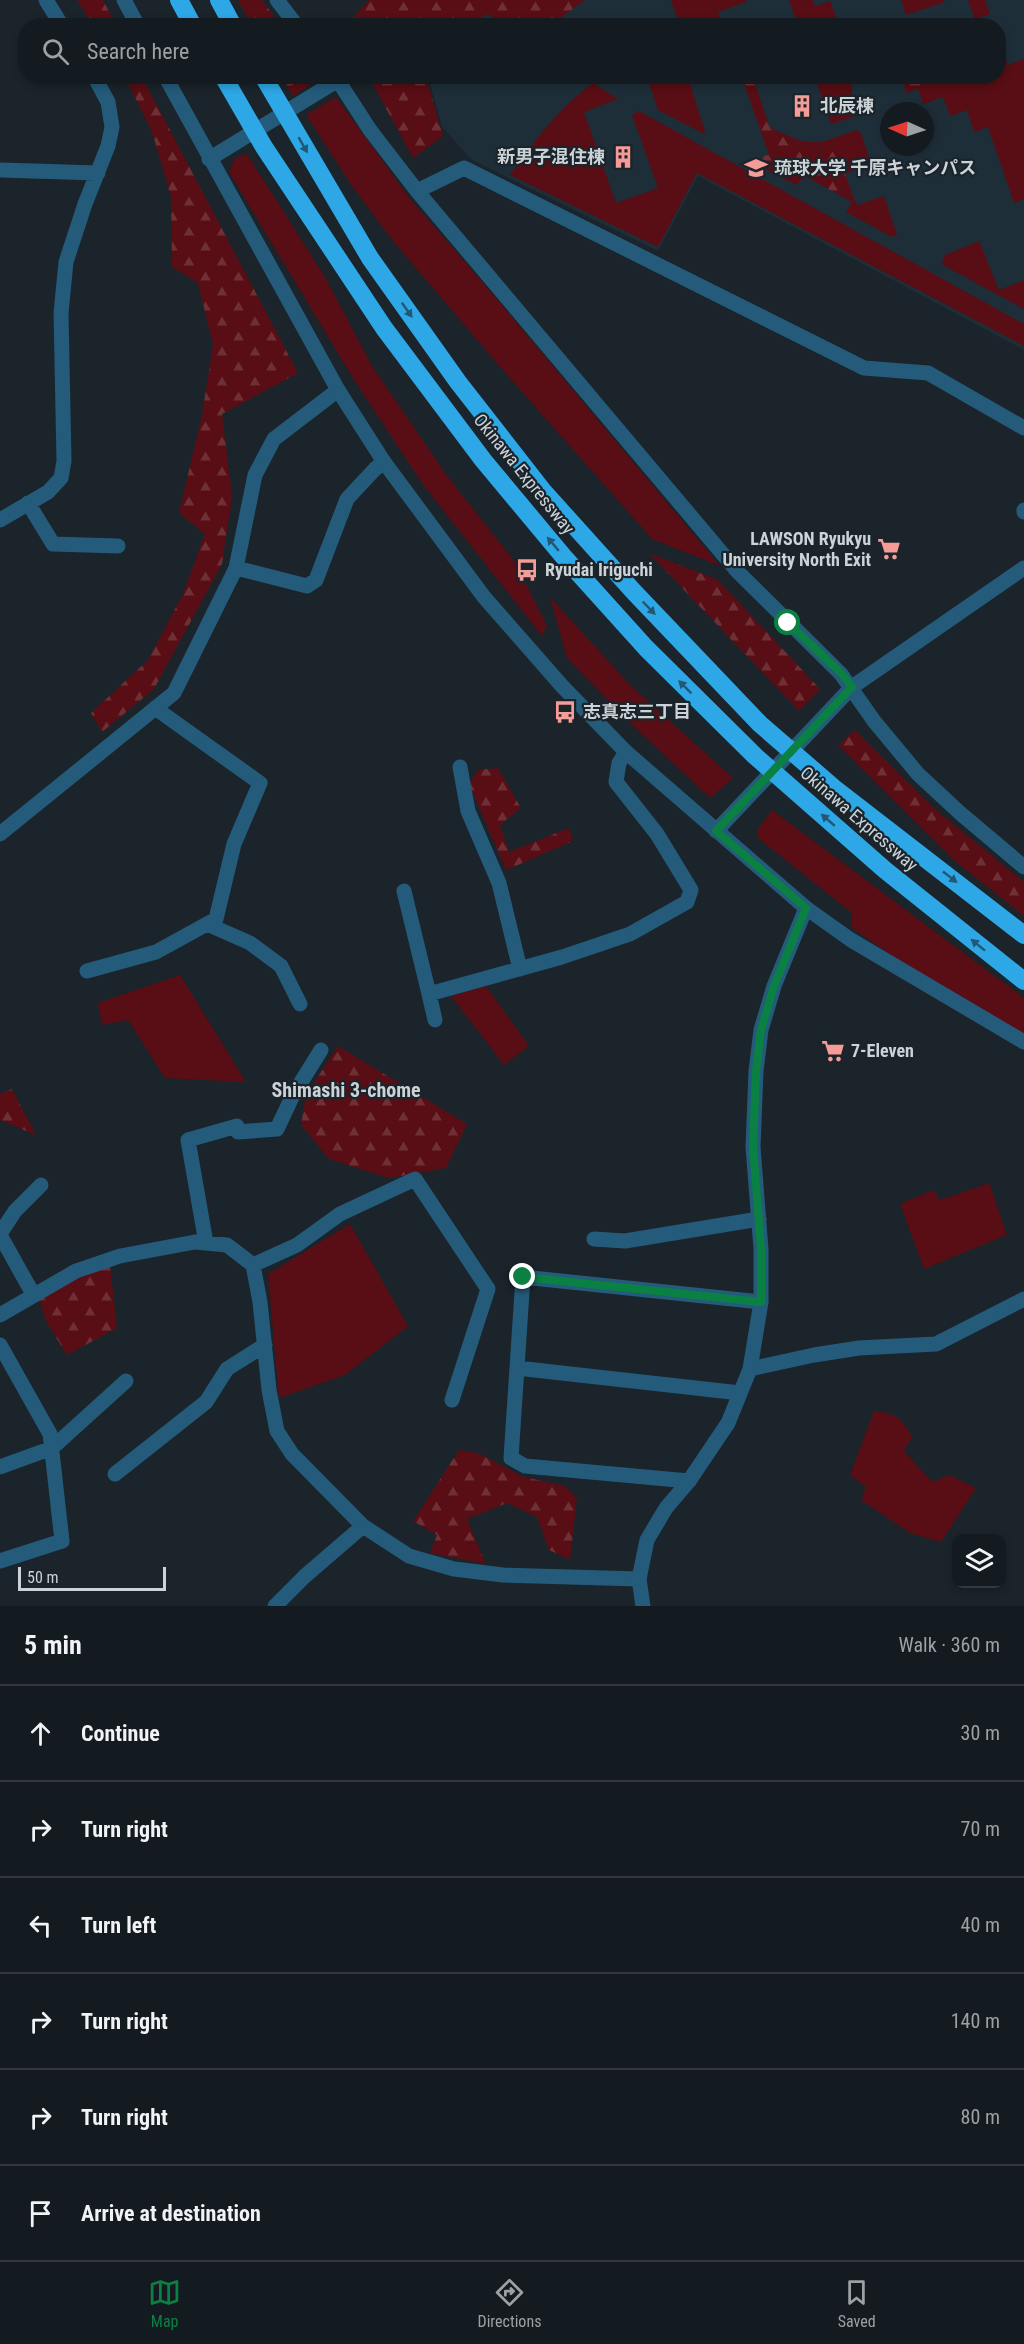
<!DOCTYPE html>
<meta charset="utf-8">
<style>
:root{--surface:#141b20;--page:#21282d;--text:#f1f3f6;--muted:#9da1a5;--line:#33393e;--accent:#0b8043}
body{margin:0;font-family:"Roboto Condensed","Noto Sans JP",sans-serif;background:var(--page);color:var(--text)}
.controls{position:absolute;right:18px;bottom:18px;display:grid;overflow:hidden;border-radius:12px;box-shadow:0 3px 9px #0003}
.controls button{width:54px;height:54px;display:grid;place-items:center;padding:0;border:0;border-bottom:2px solid var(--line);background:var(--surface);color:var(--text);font:30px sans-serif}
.compass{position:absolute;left:880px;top:102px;width:54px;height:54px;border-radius:50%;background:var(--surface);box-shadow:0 3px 9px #0003;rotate:273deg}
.scale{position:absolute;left:18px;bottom:15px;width:148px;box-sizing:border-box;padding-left:6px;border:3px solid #ccd3d7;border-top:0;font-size:16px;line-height:21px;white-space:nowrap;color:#ccd3d7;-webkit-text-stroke:4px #1a242a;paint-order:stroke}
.stop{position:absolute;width:18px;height:18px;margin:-14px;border:4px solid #0b8043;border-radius:50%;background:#fff}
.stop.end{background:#0b8043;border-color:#fff;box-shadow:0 2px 6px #0008}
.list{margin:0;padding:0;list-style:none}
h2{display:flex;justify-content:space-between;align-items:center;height:78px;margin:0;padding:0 24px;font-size:26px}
h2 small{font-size:20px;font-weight:400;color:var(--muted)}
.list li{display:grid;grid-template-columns:39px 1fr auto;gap:18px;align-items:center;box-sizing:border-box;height:96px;padding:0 24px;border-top:2px solid var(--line)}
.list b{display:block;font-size:22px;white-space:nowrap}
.list em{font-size:20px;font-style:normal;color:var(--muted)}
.icon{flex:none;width:33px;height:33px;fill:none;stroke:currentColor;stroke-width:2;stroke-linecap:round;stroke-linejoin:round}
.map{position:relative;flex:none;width:1024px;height:1606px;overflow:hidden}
.search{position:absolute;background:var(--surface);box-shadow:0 3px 9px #0003;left:18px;right:18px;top:18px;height:66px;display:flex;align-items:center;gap:15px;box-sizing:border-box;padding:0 21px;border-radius:24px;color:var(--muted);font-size:22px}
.sheet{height:654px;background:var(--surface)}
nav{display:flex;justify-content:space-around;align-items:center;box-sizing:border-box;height:84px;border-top:2px solid var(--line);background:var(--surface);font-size:16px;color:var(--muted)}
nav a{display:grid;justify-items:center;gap:3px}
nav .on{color:var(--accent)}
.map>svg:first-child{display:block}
</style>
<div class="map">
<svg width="1024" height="1606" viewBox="0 0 1024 1606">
<defs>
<pattern id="forest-firs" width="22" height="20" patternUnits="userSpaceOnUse" patternTransform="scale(1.5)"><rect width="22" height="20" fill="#580e14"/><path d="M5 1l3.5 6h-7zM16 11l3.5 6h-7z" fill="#6f3035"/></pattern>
</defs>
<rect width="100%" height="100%" fill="#1a242a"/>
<path fill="#1e2e39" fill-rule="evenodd" d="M458,0H1024V350L698,176L658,251L472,160L442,127L428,77L998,76V26L439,25ZM889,111H925V147H889Z"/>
<path fill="#580e14" d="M671,0H745L746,2L718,12L723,25L680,26Z
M789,0H813L815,6L830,1L839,25H798Z
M901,0H944L945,2L906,15Z
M968,0H985L990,14L978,18L981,25H977Z
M1001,45L1008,65L1024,59V199L1014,203L988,127L974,132L967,110L950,116L943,97L923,104L918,88L952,77L998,76L999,46Z
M647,77L676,84L689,80L706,135L658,110Z
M815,77H852V106L855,116L831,124Z
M593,83L618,99L584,112L616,203L658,188L632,115L639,111L1024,324V346L697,173L658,247L510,175C535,141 558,108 593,83Z
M336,97L411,200L485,285L720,566L652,539L501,368L392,240L352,186L306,115Z
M856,130L861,133L871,164L845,174L838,152L797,149L794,138C818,148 833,138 856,130Z
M247,154L325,277L372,366L445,473L515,562L547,626L542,636L424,486L354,380L229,172L235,158Z
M852,194L857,205L884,196L897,235L892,237L846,212L852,202L843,197Z
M979,241L999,290L1024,280V309L943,265L942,261L945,255Z
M550,597L631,686L733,778L710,798L627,720L567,658Z
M772,810L1024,998V1034L926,979L852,928V913L758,838V829Z
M180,975L246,1082L165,1078L128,1020L102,1025L98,1003Z
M486,986L529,1046L504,1065L451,996Z
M989,1183L1007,1235L924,1269L900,1204L933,1190L940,1200Z
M350,1224L408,1326L345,1375L279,1398L268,1274Z
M874,1411C895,1413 903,1419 912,1437L904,1451L932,1482L949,1475L976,1488L941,1542L910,1533L861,1500L866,1487L850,1475Z"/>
<path fill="url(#forest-firs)" d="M77,0H103L116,25H93Z
M238,0H262L280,25H252Z
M369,0H585L551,25H500L488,14L465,25H347Z
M125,77H142L298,373L222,414L232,497L222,564L154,689L102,732L91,713L148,660L183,594L205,534L179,513L202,415L213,345L198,283L172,267L171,197L152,132Z
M282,77H316L318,80L293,96Z
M369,77H426L443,136L413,158Z
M753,77L770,128L794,138L797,149L838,152L852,194L843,197L805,176L796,185L758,165L764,156L769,155L742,78Z
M902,77V76L952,77L906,93Z
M649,553L718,580L820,689L799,711Z
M855,730L935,809L1024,882V916L956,862L838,745Z
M498,768L521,808L500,825L509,852L569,828L573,841L506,870L469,784L478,770Z
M338,1046L467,1124L446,1168L389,1178L329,1159L301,1125L306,1095Z
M12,1089L36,1135L0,1120V1094Z
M110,1266L117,1328L67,1355L46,1321L39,1299L76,1279Z
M459,1450L478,1453L524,1477L565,1486L577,1499L570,1560L549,1550L537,1517L507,1503L467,1519L486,1564L430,1553L437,1535L413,1521Z"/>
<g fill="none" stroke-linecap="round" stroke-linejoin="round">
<path stroke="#245b7b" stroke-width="15" d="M46,0L62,26
M277,0L297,26
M335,76L370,130L417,191L737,571L841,674L874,721L918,774L960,813L1024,867
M209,159L338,80
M0,170L98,173
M417,191L464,168L864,368L928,373L1024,428
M28,503L53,544L118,546
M1024,510V512
M0,520L48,492L61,478L64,461L61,313L66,262L85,204L108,146L112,127L108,102L94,76
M236,568L307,586L316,580L347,499L375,469L384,462
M460,767L468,811L499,883L520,969
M0,834L174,693L236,568L255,475L274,439L338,390
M404,891L429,994L562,957L630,934L687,902L691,890L657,834L616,782L619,763L626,752
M806,908L851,940L1024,1042
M207,924L250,943L281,966L300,1004
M87,971L156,952L216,919L234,844L260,783L155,708
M429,994L435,1020
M0,1234L15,1211L41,1185
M0,1235L33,1294
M594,1239L625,1241L759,1219
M206,1243L188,1140L237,1126L238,1132L277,1129L293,1095L321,1050
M253,1265L297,1245L340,1214L415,1179L488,1289L452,1400
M0,1315L76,1271L120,1256L195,1242L227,1245L253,1265L260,1302L269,1390L277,1431L292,1454L363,1526L409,1556L454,1569L503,1575L639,1579
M0,1345L50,1434L62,1541L0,1561
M517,1368L740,1393
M750,1369L814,1355L859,1348L936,1344L1024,1299
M0,1467L52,1448L126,1381
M115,1474L206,1402L227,1369L265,1345
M689,1481L525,1466L511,1458L523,1277L761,1302
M275,1606L305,1576L363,1526"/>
<path stroke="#245b7b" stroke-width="15" d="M124,0L138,26
M165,76L338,390L384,462L484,597L562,686L626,752L806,908L774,986L761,1030L756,1071L753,1147L761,1249V1302L750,1369L728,1423L689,1481L666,1508L647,1540L639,1579L643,1606
M716,831L852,687L1024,568"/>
<path stroke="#2da7e5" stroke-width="18" d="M179,0L193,26
M219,0L233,26
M223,76L264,147L384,328L483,460L563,556L646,648L755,756L885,870L1024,981
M263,76L370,258L458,382L543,491L634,592L760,724L834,788L1024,935"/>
</g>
<defs><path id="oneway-solid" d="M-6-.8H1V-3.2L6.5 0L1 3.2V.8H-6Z" transform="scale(1.5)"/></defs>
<g fill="#225875">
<use href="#oneway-solid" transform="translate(303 145) rotate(60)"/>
<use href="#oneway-solid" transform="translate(407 310) rotate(55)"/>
<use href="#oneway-solid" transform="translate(553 544) rotate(-130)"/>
<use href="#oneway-solid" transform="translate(649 608) rotate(46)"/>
<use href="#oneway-solid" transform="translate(685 687) rotate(-135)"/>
<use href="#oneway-solid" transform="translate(828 820) rotate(-139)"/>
<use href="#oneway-solid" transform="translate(950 877) rotate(38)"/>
<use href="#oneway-solid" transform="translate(978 945) rotate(-141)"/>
</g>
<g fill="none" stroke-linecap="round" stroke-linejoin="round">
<path stroke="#0b8043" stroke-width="8" d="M523,1277L761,1302V1249L753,1147L756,1071L761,1030L774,986L806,908L716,831L852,687L842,674L788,623"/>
</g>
<defs>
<g id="building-bare" transform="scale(1.8)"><path d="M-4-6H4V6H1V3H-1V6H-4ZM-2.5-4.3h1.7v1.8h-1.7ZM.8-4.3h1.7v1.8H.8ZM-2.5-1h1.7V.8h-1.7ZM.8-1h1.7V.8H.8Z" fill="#f59b98" stroke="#1a242a" stroke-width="2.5" paint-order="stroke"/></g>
<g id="university-bare" transform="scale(1.8)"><path d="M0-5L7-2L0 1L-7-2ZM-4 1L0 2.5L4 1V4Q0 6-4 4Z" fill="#f59b98" stroke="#1a242a" stroke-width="2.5" paint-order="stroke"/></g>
<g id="supermarket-bare" transform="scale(1.8)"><path d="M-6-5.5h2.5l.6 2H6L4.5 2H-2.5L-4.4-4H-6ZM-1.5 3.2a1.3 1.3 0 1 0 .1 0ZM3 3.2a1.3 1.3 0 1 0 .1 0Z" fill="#f59b98" stroke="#1a242a" stroke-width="2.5" paint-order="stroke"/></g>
<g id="bus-bare" transform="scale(1.8)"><path d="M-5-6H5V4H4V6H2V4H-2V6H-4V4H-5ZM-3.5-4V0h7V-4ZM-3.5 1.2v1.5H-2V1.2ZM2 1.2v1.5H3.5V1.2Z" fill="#f59b98" stroke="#1a242a" stroke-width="2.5" paint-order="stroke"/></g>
</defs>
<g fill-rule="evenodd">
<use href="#building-bare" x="802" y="106"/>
<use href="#building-bare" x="623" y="157"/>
<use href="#university-bare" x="756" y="168"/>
<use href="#supermarket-bare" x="889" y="549"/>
<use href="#bus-bare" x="527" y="570"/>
<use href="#bus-bare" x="565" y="712"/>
<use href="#supermarket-bare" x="833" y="1051"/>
</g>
<g text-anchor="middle" stroke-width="4.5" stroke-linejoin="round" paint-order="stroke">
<g font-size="18" font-weight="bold" fill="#ccd3d7" stroke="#1a242a" text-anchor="start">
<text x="820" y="112">北辰棟</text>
<text x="605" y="163" text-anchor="end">新男子混住棟</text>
<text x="774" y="174">琉球大学 千原キャンパス</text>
<text x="871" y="545" text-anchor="end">LAWSON Ryukyu<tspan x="871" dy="21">University North Exit</tspan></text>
<text x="545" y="576">Ryudai Iriguchi</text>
<text x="583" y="718">志真志三丁目</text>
<text x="851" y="1057">7-Eleven</text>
</g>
<g font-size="18" fill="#ccd3d7" stroke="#1a242a">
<text transform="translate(524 474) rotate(51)" y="6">Okinawa Expressway</text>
<text transform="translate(859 819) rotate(41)" y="6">Okinawa Expressway</text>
</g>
<g font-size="20" font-weight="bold" fill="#ccd3d7" stroke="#1a242a">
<text x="346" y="1097">Shimashi 3-chome</text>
</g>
</g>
</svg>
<div class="controls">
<button><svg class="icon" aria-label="layers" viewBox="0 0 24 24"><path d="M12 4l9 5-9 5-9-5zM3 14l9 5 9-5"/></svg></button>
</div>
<svg class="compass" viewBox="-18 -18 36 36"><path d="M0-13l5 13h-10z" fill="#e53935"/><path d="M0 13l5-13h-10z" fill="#9da1a5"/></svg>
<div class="scale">50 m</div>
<div class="stop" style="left:788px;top:623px"></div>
<div class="stop end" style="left:523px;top:1277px"></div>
<div class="search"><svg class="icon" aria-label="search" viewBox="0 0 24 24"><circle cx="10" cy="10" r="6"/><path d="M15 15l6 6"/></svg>Search here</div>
</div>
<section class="sheet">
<h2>5 min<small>Walk · 360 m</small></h2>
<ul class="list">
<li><svg class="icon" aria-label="ahead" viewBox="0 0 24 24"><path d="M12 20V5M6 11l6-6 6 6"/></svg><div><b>Continue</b></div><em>30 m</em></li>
<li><svg class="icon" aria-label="right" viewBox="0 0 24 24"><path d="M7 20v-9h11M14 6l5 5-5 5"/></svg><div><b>Turn right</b></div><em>70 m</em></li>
<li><svg class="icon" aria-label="left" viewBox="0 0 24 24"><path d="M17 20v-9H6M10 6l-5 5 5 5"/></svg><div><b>Turn left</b></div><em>40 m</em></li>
<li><svg class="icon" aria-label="right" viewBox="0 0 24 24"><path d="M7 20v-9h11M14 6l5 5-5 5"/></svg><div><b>Turn right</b></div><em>140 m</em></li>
<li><svg class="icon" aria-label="right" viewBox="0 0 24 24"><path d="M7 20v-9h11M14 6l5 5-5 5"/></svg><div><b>Turn right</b></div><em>80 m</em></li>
<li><svg class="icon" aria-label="arrive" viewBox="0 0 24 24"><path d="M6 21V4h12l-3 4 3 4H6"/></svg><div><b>Arrive at destination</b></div></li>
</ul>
</section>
<nav>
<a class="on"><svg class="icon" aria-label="map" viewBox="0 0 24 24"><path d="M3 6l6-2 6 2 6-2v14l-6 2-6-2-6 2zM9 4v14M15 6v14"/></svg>Map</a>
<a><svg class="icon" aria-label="directions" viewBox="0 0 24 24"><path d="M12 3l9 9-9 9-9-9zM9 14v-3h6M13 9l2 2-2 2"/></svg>Directions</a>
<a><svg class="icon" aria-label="saved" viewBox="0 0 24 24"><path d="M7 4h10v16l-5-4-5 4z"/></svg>Saved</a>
</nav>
